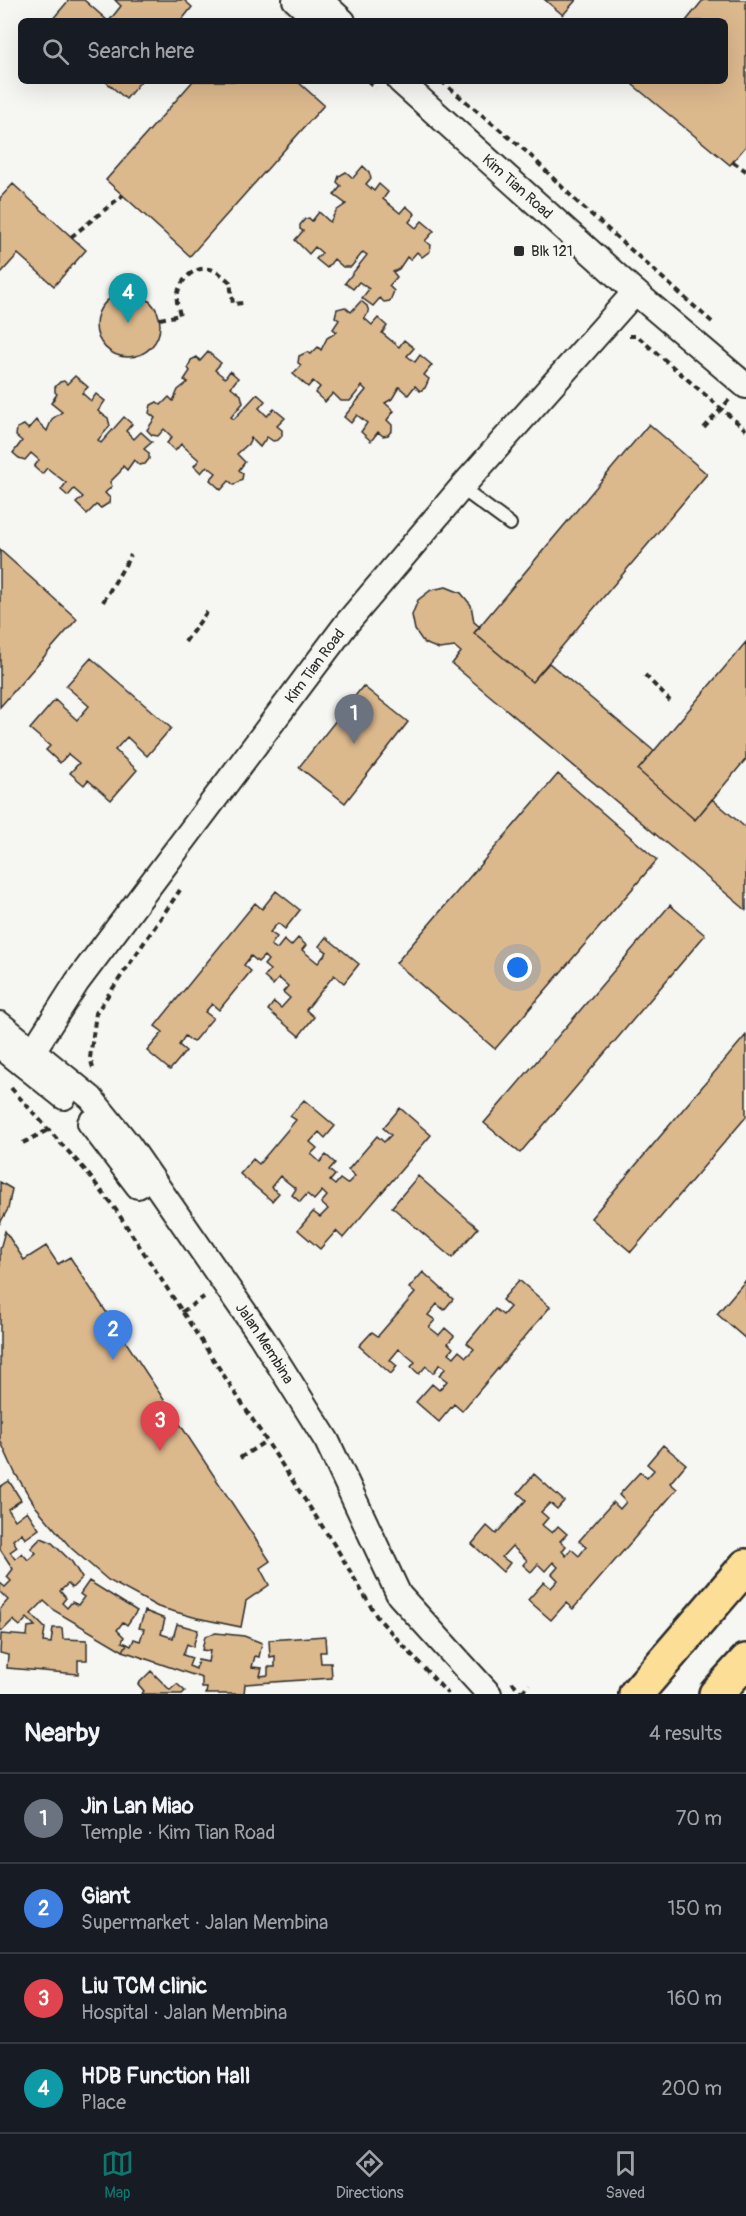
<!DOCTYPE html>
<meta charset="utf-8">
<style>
:root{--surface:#171b24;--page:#242831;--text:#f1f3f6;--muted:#9ea1a6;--line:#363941;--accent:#0f766e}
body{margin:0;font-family:Pangolin,sans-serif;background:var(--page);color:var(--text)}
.you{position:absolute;left:518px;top:968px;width:21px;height:21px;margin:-15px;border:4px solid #fff;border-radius:50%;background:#1a73e8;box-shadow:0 0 0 9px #1a73e833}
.badge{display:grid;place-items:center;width:39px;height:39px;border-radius:50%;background:var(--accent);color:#fff;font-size:20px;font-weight:700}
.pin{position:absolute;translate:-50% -50px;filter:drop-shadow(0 2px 3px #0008)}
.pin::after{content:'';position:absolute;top:32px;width:21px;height:18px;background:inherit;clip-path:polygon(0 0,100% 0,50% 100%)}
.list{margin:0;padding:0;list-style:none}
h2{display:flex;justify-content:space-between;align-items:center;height:78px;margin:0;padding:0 24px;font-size:26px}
h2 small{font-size:20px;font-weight:400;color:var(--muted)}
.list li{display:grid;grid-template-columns:39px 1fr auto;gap:18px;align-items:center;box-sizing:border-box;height:90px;padding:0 24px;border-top:2px solid var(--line)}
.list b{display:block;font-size:22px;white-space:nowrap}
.list p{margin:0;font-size:20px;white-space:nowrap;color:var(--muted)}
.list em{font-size:20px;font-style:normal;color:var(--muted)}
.icon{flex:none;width:33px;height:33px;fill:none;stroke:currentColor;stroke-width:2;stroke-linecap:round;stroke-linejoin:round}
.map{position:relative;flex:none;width:746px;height:1694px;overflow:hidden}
.search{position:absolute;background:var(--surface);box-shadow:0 6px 24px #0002;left:18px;right:18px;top:18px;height:66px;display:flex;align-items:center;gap:15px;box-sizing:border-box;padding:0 21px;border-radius:9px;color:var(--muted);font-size:22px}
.sheet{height:438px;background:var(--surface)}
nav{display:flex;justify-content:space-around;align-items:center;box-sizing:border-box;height:84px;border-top:2px solid var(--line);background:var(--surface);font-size:16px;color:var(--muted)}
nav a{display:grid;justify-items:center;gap:3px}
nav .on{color:var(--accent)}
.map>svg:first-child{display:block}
</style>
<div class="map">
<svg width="746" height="1694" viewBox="0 0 746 1694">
<rect width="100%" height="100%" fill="#f6f6f2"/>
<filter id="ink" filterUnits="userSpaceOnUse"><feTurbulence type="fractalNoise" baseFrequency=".0167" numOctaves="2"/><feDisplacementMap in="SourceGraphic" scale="12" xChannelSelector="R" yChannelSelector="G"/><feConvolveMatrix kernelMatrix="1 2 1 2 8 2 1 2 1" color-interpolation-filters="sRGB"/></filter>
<g filter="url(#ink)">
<path fill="#dcb88d" stroke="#2b2b2b" stroke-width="1.5" d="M69,0H84L108,21H51Z
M115,0H184L192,7L181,21H109L121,6Z
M545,0H576L563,15Z
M703,0H746V146L730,165L633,85L636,81H725V21H686Z
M105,81H141L126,99Z
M193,81H297L324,105L190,256L106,180Z
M363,166L369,172L371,178L366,184L374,191L379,184L388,192L383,199L400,213L406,206L415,214L409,222L416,228L422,221L434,231L425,241L431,245L430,251L422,257L417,252L410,260L407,257L399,269L393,272L397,277L389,286L394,291L390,301L384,302L380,298L373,306L362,298L369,289L359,282L353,289L345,283L367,255L363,252L351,267H343L334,259L327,268L316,259L322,253L315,247L309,254L295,240L303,231L300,229V225L305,219L309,218L312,221L319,212L330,222L336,211L346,204L334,195L341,186L337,182L339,176L346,172L353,178Z
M13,184L86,250L54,286L18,254L0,274V198Z
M96 325a32 32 0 1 1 64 0a32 32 0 1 1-64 0Z
M361,301L367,306L369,312L364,318L372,325L378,318L387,326L382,333L399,347L404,340L414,348L407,356L415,362L420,355L432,365L424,375L429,379L425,388L420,391L415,386L408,395L399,387L392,399L385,403L394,411L387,420L392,425V430L388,435L383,436L378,432L371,441L361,432L367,423L357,415L351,423L344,417L366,390L362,386L350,401H341L333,393L325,402L315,393L320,387L313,381L308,387L293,374L301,365L298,363L299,356L307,352L311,354L318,347L321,350L327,338L337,332L333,329L339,320L335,317L337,309L345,307L351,312Z
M208,352L221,363L215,370L225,378L230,371L238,378L231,387L241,395L243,403L231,417L234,419L257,394L265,401L259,408L267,416L274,409L285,418L277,426L282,430V436L278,440L273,441L267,437L260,447L251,438L248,444L237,454L245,462L239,470L243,474L242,479L234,485L229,481L221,490L210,480L216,473L207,466L201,473L194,466L199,460L181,444L175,451L167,443L172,437L164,429L158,436L152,435L147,430L155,418L149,413L151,405L157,402L161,405L169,397L173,401L178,390L188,382L184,380L190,371L188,368L191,360L197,357L200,361Z
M75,376L88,387L82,393L91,401L96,394L105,401L98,411L108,418L110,426L98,440L101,443L124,417L132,424L126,431L134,439L141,432L152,442L144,449L149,453V459L145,464L139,465L134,460L127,470L123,466L120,472L110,482L112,486L105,493L110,498L109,503L101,508L96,505L87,514L76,503L83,497L74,489L68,496L61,490L66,483L47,468L42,474L34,467L39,460L31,453L25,460L19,458L13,453L22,441L16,436L17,428L24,425L28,429L36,420L47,431L52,419L62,412L51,403L57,394L55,392V387L60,382L64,381L67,384Z
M649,424L707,474L532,682L474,633Z
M0,550L77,619L0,707Z
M446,587L461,593L471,605L474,622L480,627L474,633L532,682L549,663L654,751L638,770L695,820L712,799L746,828V910L452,664L461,652L455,647L439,649L424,643L415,630L412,615L418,600L431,590Z
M746,642V759L695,820L638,770Z
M91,658L171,728L147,756L127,737L115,750L137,770L111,800L88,780L84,785L70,773L79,763L68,754L60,763L46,750L50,746L30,729L55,700L77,720L89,706L66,686Z
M363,686L408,722L345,803L299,767Z
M558,774L657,860L495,1049L396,963Z
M276,891L300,910L285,929L278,923L270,932L277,937L271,945L277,949L284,940L291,946L298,938L306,945L302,950L318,963L327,952L319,946L326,937L359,964L344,983L334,975L306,1010L314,1017L299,1036L268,1010L274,1002L281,1008L290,998L283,992L288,986L279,978L273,985L264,977L270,970L264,965L268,960L264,956L258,962L251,956L244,965L251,971L219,1010L212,1004L205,1012L213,1018L193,1042L185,1036L179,1045L186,1051L170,1070L147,1051L163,1032L155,1026L255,903L262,909Z
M670,905L705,935L520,1153L484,1123Z
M746,1035V1117L631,1252L591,1218Z
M304,1100L335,1126L325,1138L319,1132L310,1142L317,1148L311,1154L320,1162L326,1155L335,1163L329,1170L335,1175L330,1181L335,1185L340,1179L347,1184L355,1176L348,1170L377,1136L384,1142L391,1135L383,1128L400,1108L431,1135L343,1238L336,1231L320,1249L298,1230L313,1212L320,1217L328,1209L321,1203L327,1196L322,1191L314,1200L307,1194L300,1202L292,1195L296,1189L280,1176L271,1187L279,1193L272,1201L240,1174L253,1159L259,1164L296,1120L290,1116Z
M418,1176L478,1228L452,1258L392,1207Z
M0,1182L12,1189L8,1209L0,1223Z
M5,1231L24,1260L46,1246L58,1264L70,1257L270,1561L260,1568L269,1585L246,1601L241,1627L197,1618L158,1607L108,1580L71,1548L36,1507L15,1473L0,1440V1249Z
M423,1272L453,1299L444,1310L437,1304L428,1315L435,1320L429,1327L439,1335L445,1328L454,1336L448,1343L453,1348L449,1353L454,1357L459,1351L466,1357L474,1349L467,1343L495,1309L503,1315L510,1307L502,1300L519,1280L550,1307L462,1411L454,1404L439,1422L416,1402L432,1384L439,1390L447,1381L439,1375L446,1368L440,1364L433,1373L426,1366L419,1374L411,1367L415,1362L399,1349L390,1360L397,1366L391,1374L359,1346L372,1332L378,1336L415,1293L409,1288Z
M746,1280V1339L717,1314Z
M663,1445L686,1464L670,1483L677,1489L573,1609L566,1603L551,1620L528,1600L544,1582L551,1588L558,1580L552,1574L558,1567L553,1562L545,1571L538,1564L531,1572L523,1565L527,1560L512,1546L502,1557L510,1563L503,1572L472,1544L487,1526L496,1534L526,1500L518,1493L534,1474L564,1501L557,1509L550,1503L541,1512L548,1518L542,1525L552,1533L558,1526L567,1534L560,1541L566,1546L562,1551L566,1556L571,1549L579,1556L586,1547L579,1541L613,1502L620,1509L626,1502L619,1495L640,1472L647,1478L654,1470L647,1464Z
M9,1481L21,1500L8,1509L15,1520L27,1511L39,1529L25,1539L22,1533L13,1540L17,1547L10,1552L15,1559L22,1553L28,1560L36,1553L31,1548L41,1538L51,1542L72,1562L82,1578L72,1588L68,1584L60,1591L66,1598L62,1603L67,1608L72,1602L78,1605L84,1597L80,1594L89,1581L137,1611L127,1625L123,1622L117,1630L124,1637L122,1642L127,1644L123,1651L55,1611L44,1601L31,1614L45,1628L43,1642L51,1643L53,1628H62L63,1639L87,1640V1660H78V1674L7,1668L8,1655L0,1653L1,1634L27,1636L28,1627L35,1626L27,1618L20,1626L13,1620L2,1631L0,1630V1609L8,1600L0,1592V1583L5,1587L11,1581L7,1577L13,1569L0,1549V1487Z
M145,1611L165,1619L161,1634L173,1638L177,1624L198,1630L193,1647L187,1644L183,1655L192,1658L189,1666L196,1669L198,1660L208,1662L210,1651L202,1650L205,1636L216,1633L244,1636L262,1643L259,1657L255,1656L252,1667L262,1668L260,1676L268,1675V1667H275V1656L270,1657L269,1640L325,1636L326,1652H320L321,1663H331L332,1678L245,1684L244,1694H206L207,1688H202V1678L123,1651L127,1644L131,1646L134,1639L140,1641L144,1629L139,1628Z
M151,1671L170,1690L177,1684L185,1691L182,1694H141L144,1691L138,1684Z"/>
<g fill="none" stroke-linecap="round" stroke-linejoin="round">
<g stroke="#2b2b2b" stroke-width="16">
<path id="lane" d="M461,488L510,524"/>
</g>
<g stroke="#2b2b2b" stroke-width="28">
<g id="street">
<path d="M295,0L318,21"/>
<path d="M320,0L343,21"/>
<path id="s1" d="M400,81L635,292L746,386"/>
<path id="s2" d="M0,1024L91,1098L128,1144L261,1336L327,1441L399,1595L489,1694"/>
<path d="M0,1046L64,1097"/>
<path id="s3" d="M24,1065L77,982L347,623L461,488L635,292"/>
<path d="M90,1123L138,1186"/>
</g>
</g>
<g stroke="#2b2b2b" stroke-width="38">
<path id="primary" d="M636,1694L746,1566
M716,1694L746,1661"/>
</g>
<path stroke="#2b2b2b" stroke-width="4" stroke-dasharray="6 4.5" stroke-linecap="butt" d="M368,81L376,88
M441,81L528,153L575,200L712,322
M733,162L746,171
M71,237L123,195
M160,319L180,315C179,310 176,302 177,297C179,281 193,266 210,269C218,271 224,277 230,282L233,304L243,303
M629,336H637L746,430
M704,428L729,400
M103,602L131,555
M185,642L207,612
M645,675L670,701
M93,1068L90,1058L96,1013L180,890
M11,1088L85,1170L116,1210L337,1549L377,1617L448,1694
M23,1143L48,1130
M182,1312L204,1297
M240,1458L266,1441
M512,1682L523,1694
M522,1692L529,1684"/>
<use href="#lane" stroke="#f6f6f2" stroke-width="12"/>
<use href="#street" stroke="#f6f6f2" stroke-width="24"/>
<use href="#primary" stroke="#fcde96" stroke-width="33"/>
</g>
</g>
<rect fill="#2b2b2b" stroke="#f6f6f2" stroke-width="2" x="513" y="245" width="12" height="12" rx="3"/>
<g text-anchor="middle" stroke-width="5" stroke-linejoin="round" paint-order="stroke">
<g font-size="15" fill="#2b2b2b" stroke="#f6f6f2">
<text dy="5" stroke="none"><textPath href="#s1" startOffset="158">Kim Tian Road</textPath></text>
<text dy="5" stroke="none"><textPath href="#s3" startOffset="494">Kim Tian Road</textPath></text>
<text dy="5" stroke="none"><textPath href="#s2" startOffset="418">Jalan Membina</textPath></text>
</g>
<g font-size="15" fill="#2b2b2b" stroke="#f6f6f2" text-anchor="start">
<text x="531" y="256">Blk 121</text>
</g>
</g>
</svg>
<div class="you"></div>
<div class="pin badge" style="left:354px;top:744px;background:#6b7280">1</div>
<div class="pin badge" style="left:113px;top:1360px;background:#3f7fe0">2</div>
<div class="pin badge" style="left:160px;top:1451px;background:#e0444e">3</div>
<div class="pin badge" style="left:128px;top:323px;background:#0f9aa8">4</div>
<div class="search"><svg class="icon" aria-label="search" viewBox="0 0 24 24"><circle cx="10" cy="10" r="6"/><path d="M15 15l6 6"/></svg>Search here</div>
</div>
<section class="sheet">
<h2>Nearby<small>4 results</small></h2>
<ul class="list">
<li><span class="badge" style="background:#6b7280">1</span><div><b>Jin Lan Miao</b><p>Temple · Kim Tian Road</p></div><em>70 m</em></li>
<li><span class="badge" style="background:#3f7fe0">2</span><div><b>Giant</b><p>Supermarket · Jalan Membina</p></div><em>150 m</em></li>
<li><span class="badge" style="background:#e0444e">3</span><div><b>Liu TCM clinic</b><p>Hospital · Jalan Membina</p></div><em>160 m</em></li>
<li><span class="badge" style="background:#0f9aa8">4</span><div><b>HDB Function Hall</b><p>Place</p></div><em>200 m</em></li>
</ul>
</section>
<nav>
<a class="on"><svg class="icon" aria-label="map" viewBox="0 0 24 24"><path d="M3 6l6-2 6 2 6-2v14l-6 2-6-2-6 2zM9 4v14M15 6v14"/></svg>Map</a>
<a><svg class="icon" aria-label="directions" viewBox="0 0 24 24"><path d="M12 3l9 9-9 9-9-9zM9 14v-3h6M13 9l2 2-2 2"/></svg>Directions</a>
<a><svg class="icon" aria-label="saved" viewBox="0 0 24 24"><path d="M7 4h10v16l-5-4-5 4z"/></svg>Saved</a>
</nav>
